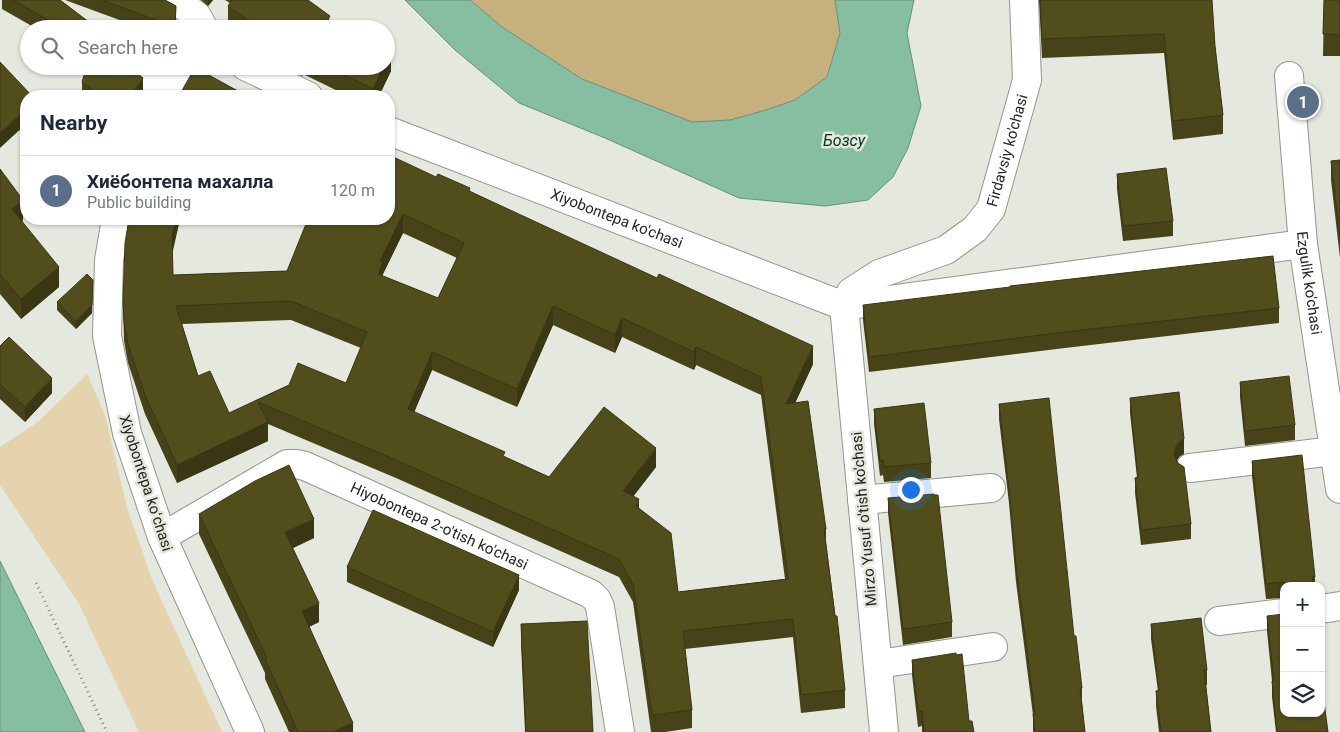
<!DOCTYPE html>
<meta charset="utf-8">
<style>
:root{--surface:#fff;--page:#f2f2f3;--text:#1f2937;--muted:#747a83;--line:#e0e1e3;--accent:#b45309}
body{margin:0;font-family:Roboto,sans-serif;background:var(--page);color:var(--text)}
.controls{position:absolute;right:15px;bottom:15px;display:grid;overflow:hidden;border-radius:10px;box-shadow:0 1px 4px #0004}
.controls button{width:45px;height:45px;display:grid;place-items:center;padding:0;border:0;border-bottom:1px solid var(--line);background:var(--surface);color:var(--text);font:25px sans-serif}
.you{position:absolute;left:910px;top:489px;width:18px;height:18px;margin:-12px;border:4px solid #fff;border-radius:50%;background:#1a73e8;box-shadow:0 0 0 8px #1a73e833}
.badge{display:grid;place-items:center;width:32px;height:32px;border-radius:50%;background:var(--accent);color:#fff;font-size:16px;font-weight:700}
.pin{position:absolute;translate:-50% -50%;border:2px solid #fff;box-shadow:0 1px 5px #0006}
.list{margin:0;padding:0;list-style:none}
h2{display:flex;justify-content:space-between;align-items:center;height:65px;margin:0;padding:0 20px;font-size:21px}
h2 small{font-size:16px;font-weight:400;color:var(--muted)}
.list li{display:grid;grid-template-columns:32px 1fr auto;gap:15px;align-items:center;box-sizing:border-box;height:70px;padding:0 20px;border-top:1px solid var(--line)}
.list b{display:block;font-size:19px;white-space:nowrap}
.list p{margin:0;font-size:16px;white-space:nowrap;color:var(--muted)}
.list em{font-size:16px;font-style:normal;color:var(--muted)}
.icon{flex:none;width:28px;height:28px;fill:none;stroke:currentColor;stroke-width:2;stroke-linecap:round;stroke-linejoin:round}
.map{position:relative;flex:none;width:1340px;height:732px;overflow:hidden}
.search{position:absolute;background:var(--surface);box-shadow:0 1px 4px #0004;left:20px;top:20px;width:375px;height:55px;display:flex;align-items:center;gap:12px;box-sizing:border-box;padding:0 18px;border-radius:28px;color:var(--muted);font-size:19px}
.panel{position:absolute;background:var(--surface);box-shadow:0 1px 4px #0004;left:20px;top:90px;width:375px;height:135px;border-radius:20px}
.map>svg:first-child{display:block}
</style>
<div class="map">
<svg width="1340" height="732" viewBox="0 0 1340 732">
<rect width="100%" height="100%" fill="#e4e8de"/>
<path fill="#e4d3ac" d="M87,374L105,415L127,508L153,582L222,732H139L79,604L0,485V447L38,422Z"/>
<path fill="#c6b07e" d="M470,0H835L840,33L827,77L795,100L766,110L730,120L692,122L582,79L502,27Z"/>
<path fill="#86bea2" stroke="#69907c" d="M405,0H470L502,27L582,79L692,122L730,120L766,110L795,100L827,77L840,33L835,0H914L907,33L921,106L908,148L893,177L868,200L825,206L739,198L605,138L519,103L455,50Z
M0,561L85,732H0Z"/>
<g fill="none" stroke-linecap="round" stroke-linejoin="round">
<g stroke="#92968d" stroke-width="30">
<g id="minor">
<path d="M171,0L181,4L197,16L204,29"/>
<path d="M134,66L167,93"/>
<path d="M245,66L308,96"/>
<path id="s1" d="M1289,76L1303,244L1340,489"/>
<path d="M164,96L194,66"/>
<path id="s2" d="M389,131L844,306L1303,244"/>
<path d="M116,219L109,260L107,336L127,433L162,537L250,732"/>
<path d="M1190,468L1334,451"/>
<path d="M862,500L991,488"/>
<path id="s3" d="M162,537L287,464H296L305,466L591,594L597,600L600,607L620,732"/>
<path d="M1321,609L1340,606"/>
<path d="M1219,621L1284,613"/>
<path d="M878,664L993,647"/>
<path id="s4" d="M884,732L844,306L851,292L879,274L946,250L975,229L991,209L1027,80L1024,0"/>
</g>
</g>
<path stroke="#83867f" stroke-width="3" stroke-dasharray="1 4" stroke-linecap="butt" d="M36,583L107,732"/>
<use href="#minor" stroke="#fff" stroke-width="28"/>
</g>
<path fill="#464318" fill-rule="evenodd" d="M2,0H60L98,29H37L2,9Z
M65,0H165L176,6V29H144Z
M201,0H213L208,6Z
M225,0H308L330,21L346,29H233L228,26V6L230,3Z
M1039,0H1212L1215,46L1223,115V134L1173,140L1164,53L1042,58Z
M1324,0H1340V56H1323Z
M285,66H386L391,71L379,96H348L303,74L302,76L293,71Z
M82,82L143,93L141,96H82Z
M1340,160V258L1331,180V161Z
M0,169L23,220L22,221L59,287L21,319L0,294Z
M1117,174L1173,221V236L1123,241L1117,189Z
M436,177L470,191L813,364L795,403L826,529V543L845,690V708L801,713L793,637L685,649L692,710V728L665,732H651L633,602L619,577L396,478L268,424V441L177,483L145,414L128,363L124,341L123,302L180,219L172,252L173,275L287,271ZM403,233L457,258L438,298L383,276V274ZM291,320L361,348L346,383L289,385L229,413L198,376L182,324ZM553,325L615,353L622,337L694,370L696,365L761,395L785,579L678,592L639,508L633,496L656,467L549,477L505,457L414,412L432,370L517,407Z
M57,302L92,313L76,329L57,310Z
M863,305L1279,308V323L1065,348L869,372L863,320Z
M0,346L52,393L25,422L0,399Z
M1240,382L1295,425V440L1245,446L1240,397Z
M1130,398L1184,454L1180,456L1177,460L1191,524V539L1141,545L1135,493V478H1137L1130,413Z
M999,404L1074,636L1082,688V703L1085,732H1033V715L1016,582L1009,503L999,419Z
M874,409L931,463V478L884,482L883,475L880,476L874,424Z
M1252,461L1315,577V586H1284V598L1266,599L1252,476Z
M888,498L952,622V637L903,645L888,513Z
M199,514L314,538L292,548L319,622L309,627L353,732H289L265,679V673L199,534Z
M347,567L519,590L493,647L347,582Z
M1267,616L1328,732H1276L1272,697V681L1267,631Z
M521,624L593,732H525L521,644Z
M1151,624L1207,670V685H1206L1211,732H1159L1156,706V691H1158L1151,639Z
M912,660L969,721L974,732H922V726L918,727L912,675Z"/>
<path fill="#393714" d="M208,0H213L208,6Z
M391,51V71L379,96H373V89L384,66H386V62Z
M302,66H303V74L302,76Z
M143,78V93L141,96H130Z
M26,109V124L0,148V133Z
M23,200V220L12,228V209Z
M403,214V233L383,274V281L378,274L380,261Z
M176,219H180L172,255V236Z
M59,267V287L21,319V299Z
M93,280L92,313L76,329V321Z
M553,306V325L517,407V389Z
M622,318V337L615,353V335Z
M813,346V364L786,423V404Z
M696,347V365L694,370V352Z
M432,352V370L408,427V409Z
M52,378V393L25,422V407Z
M268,422V441L177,483V465Z
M1184,439V454L1180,456L1176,461L1174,454L1176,446L1180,441Z
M656,448V467L623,510V491Z
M639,499V517L636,506Z
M314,519V538L285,552V532Z
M519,575V590L493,647V632Z
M1313,581V586H1309Z
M319,603V622L302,630V611Z
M353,723V732H333Z"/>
<path fill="#514e1c" stroke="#393714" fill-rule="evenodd" d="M13,0H60L98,29H64Z
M102,0H165L176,6L175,27Z
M232,0H308L330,16L328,20L346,29H260L228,6Z
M1040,0H1212L1215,46L1223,115L1173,121L1164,34L1042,39Z
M1324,0H1340V35L1323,34Z
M386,48L391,51L386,62Z
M0,62L32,96H26V109L0,133Z
M87,66H128L143,78L130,96H100L82,82Z
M327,66H384L373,89Z
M196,68L247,96H179L193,71Z
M389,155L436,177L438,174L470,188L469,191L657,278L659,274L813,346L786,404L808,401L826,529H824L835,616H837L845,690L801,695L793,619L683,631L692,710L652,715L633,584L619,559L396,460L258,402L268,422L177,465L145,395L128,344L124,322L123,302L125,243L129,219H176L172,236L173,275L287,271L308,219H389ZM403,214L464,243L438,298L378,274L383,262L380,261ZM291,301L367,332L346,383L298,363L289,385L229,413L210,371L198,376L176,306ZM553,306L615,335L622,318L694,352L696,347L761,377L788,579L678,592L671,533L636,506L639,499L623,491L656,448L604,407L549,477L503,456L505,452L408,409L432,352L517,389Z
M1340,160V239L1331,161Z
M1166,168L1173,221L1123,226L1117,174Z
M0,169L23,200L12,209L59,267L21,299L0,274Z
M1273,256L1279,308L1065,332L869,357L863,305L1010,287V286Z
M87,274L93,280L92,305L76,321L57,302Z
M9,337L52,378L25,407L0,384V346Z
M1289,376L1295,425L1245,431L1240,382Z
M1179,392L1184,439L1180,441L1176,446L1174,454L1178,463L1184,467L1191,524L1141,530L1135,478L1138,477L1130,398Z
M1049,398L1074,636H1076L1082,688H1080L1085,732H1035L1033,714H1035L1016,566L1009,488L999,404Z
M924,403L931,463L884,467L883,460L880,461L874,409Z
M1302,455L1315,577H1312L1313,581L1309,586H1293L1290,583L1282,582L1266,584L1252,461Z
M289,465L314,519L285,532L319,603L302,611L353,723L333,732H298L265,659L267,658L199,514L255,481Z
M934,494V495H938L952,622L903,629L888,498Z
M373,510L519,575L493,632L347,567Z
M1284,614V713H1321V679L1328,732H1277L1272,681H1274L1267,616Z
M1201,618L1207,670H1204L1211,732H1161L1156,691L1159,690L1151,624Z
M587,621L593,732H526L521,624Z
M956,653V655L962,654L969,721H972L974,732H924L922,711L918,712L912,660Z"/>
<g text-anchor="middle" stroke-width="5" stroke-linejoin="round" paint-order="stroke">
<g font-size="15" fill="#242522" stroke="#e4e8de">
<text dy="5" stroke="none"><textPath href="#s4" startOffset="670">Firdavsiy ko'chasi</textPath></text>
<text dy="5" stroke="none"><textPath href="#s2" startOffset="244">Xiyobontepa ko'chasi</textPath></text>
<text dy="5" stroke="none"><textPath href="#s1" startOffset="208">Ezgulik ko'chasi</textPath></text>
<text transform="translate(146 483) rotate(72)" y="5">Xiyobontepa koʻchasi</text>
<text transform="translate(864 519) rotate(-95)" y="5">Mirzo Yusuf o'tish ko'chasi</text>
<text dy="5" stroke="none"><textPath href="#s3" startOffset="310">Hiyobontepa 2-o'tish ko'chasi</textPath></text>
</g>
<g font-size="16" font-style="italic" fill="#023321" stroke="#e4e8de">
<text x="844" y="146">Бозсу</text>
</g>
</g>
</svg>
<div class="controls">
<button>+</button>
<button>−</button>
<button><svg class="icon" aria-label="layers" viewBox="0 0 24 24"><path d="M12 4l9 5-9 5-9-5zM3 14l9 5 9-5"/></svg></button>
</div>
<div class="you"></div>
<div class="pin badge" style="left:1303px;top:102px;background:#5c6f8a">1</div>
<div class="search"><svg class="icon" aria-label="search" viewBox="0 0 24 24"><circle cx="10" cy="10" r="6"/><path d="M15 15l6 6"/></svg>Search here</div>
<section class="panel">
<h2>Nearby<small></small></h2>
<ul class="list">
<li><span class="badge" style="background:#5c6f8a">1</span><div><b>Хиёбонтепа махалла</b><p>Public building</p></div><em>120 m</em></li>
</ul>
</section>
</div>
